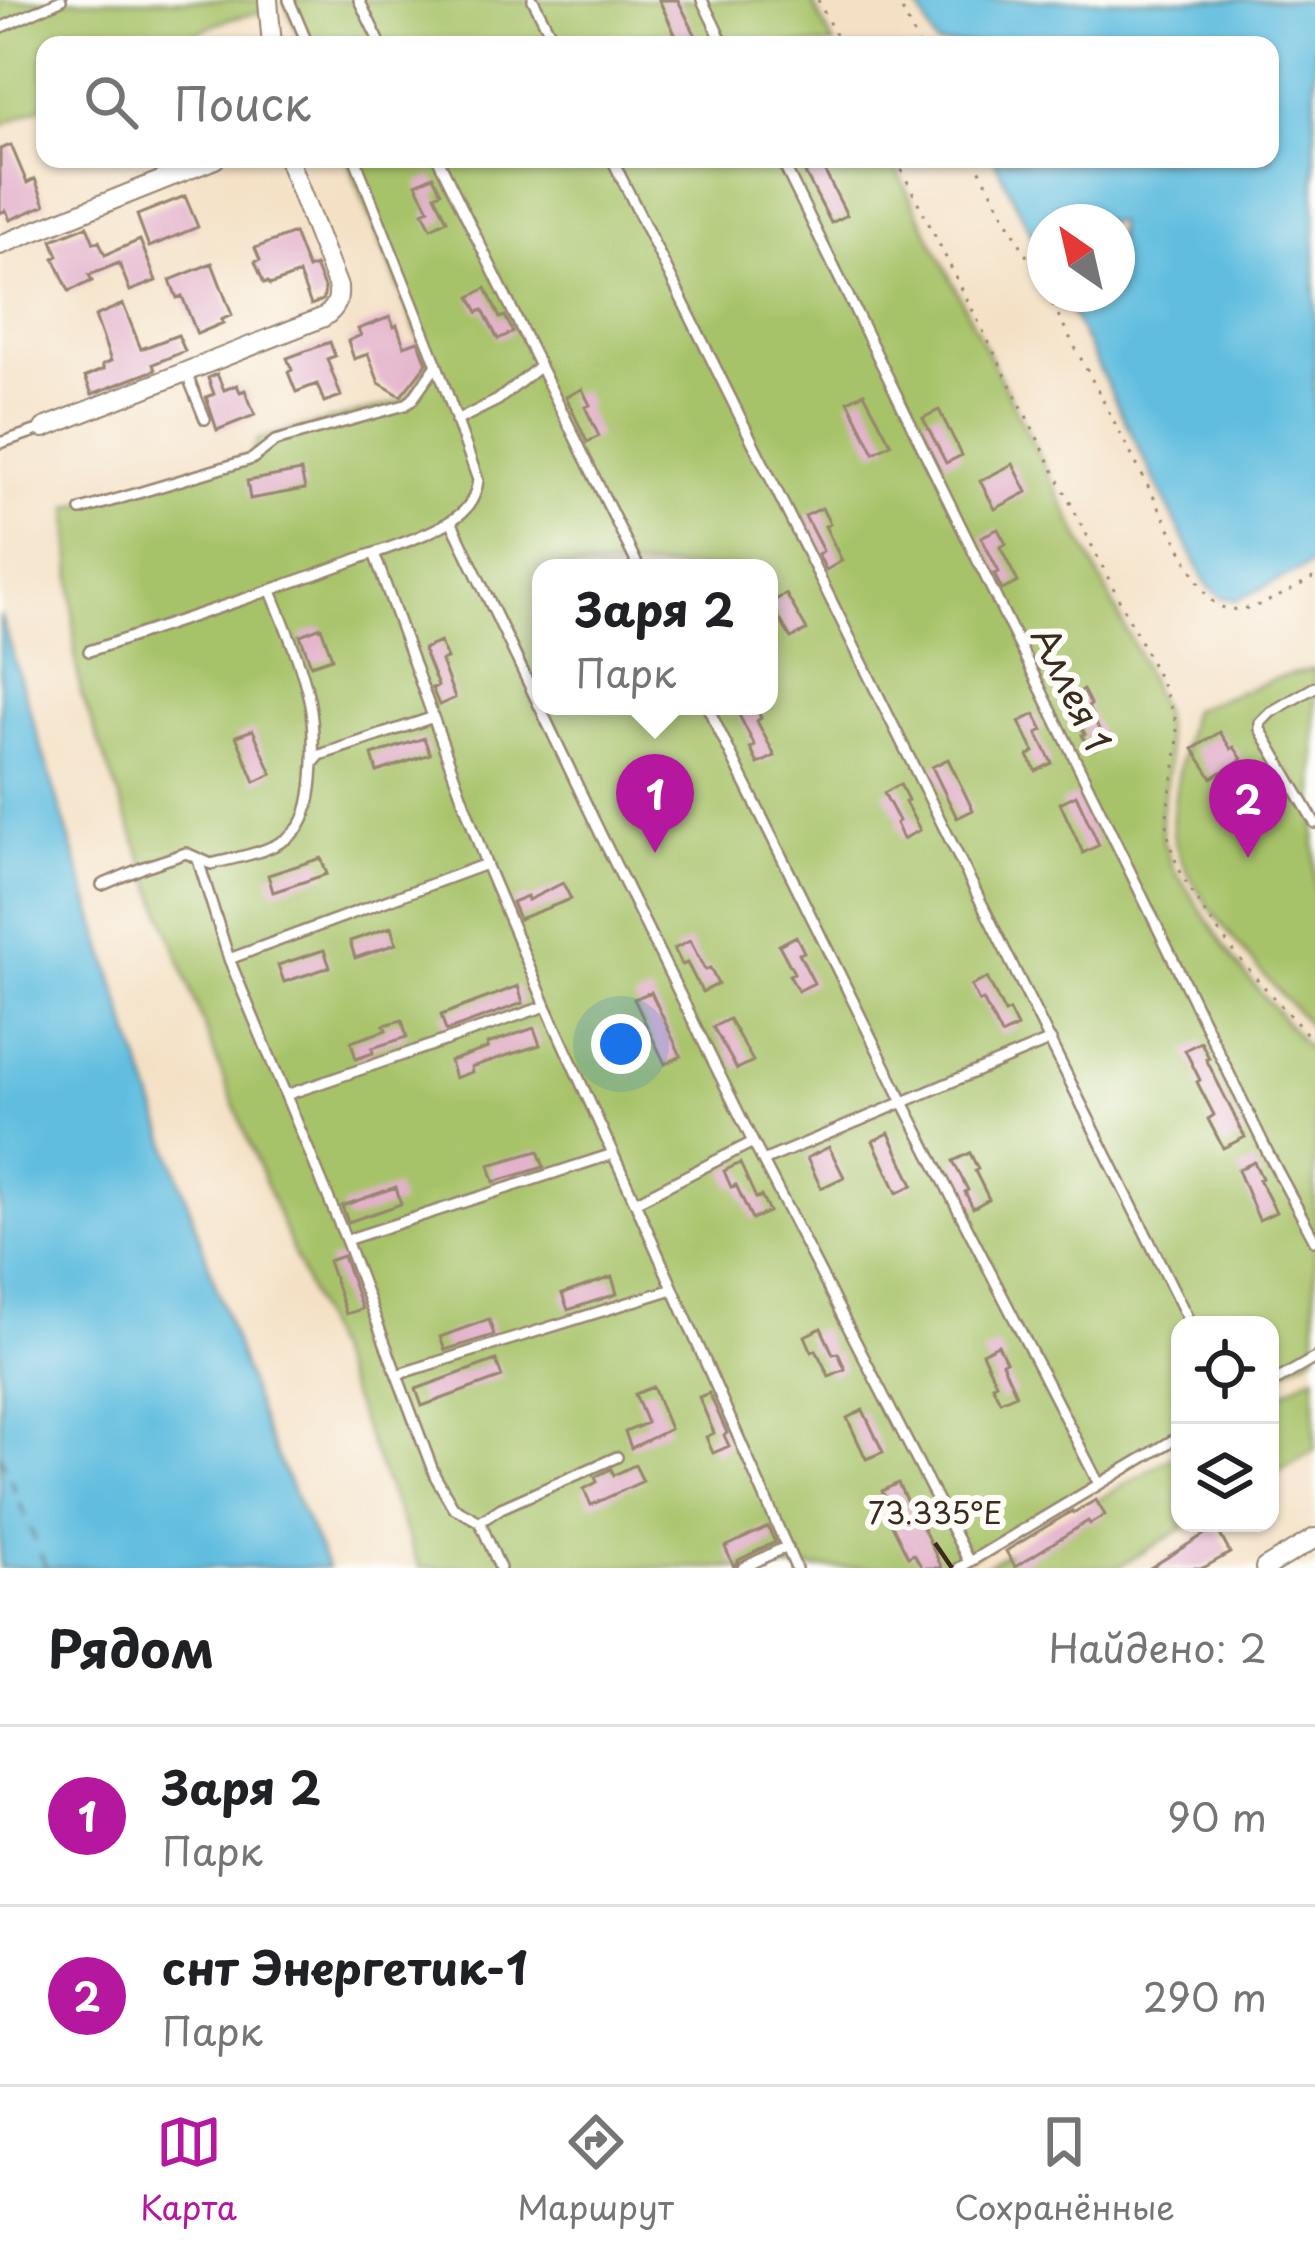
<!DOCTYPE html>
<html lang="ru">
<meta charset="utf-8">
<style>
:root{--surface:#fff;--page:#f6f6f6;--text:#202124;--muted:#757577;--line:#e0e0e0;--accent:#b5179e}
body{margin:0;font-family:"Playpen Sans",sans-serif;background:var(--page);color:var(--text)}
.controls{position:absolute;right:36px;bottom:36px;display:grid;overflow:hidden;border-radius:24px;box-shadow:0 3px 9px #0004}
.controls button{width:108px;height:108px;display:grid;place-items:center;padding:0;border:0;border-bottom:3px solid var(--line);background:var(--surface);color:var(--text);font:60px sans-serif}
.compass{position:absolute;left:1027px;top:204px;width:108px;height:108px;border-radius:50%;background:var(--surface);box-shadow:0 3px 9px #0004;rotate:326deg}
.you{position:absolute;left:621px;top:1044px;width:42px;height:42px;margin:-30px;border:9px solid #fff;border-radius:50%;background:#1a73e8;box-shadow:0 0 0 18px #1a73e833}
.badge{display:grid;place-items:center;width:78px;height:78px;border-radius:50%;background:var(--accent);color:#fff;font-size:39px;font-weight:700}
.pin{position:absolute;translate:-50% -99px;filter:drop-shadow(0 3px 6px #0008)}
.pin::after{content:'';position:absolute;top:63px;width:42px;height:36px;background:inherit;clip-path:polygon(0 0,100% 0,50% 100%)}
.popup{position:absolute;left:532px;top:559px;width:246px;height:156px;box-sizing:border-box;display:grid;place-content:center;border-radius:24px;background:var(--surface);filter:drop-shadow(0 3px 9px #0005);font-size:39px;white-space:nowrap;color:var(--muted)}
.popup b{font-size:45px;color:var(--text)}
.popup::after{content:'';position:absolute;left:50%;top:100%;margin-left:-24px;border:24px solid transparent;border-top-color:var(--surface)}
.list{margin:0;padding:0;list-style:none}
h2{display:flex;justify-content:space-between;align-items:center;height:156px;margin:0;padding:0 48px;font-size:51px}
h2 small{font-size:39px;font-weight:400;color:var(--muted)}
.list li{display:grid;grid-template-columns:78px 1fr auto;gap:36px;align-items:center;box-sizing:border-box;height:180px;padding:0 48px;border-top:3px solid var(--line)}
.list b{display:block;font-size:45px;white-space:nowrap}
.list p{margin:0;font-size:39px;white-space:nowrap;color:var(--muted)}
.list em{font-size:39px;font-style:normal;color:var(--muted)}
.icon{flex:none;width:66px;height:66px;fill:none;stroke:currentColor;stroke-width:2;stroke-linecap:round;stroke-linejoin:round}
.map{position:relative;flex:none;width:1315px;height:1568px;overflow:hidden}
.search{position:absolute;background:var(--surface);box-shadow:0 3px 9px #0004;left:36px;right:36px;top:36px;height:132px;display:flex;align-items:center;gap:30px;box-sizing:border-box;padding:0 42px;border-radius:24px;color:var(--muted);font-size:45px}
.sheet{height:516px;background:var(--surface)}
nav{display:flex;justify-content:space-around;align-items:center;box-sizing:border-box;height:168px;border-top:3px solid var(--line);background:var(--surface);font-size:33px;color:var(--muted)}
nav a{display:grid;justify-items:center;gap:6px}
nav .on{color:var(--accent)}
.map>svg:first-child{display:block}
</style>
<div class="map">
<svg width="1315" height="1568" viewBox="0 0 1315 1568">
<rect width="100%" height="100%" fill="#fdfcf7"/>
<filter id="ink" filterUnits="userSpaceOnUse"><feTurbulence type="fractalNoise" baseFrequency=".00833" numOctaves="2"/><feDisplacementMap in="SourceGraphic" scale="24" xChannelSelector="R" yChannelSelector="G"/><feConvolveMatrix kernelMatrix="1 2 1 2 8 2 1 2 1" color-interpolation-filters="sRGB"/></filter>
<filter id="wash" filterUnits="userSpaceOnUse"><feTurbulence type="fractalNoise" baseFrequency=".004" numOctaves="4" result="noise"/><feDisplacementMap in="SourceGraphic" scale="48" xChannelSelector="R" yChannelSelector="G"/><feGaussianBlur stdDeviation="2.7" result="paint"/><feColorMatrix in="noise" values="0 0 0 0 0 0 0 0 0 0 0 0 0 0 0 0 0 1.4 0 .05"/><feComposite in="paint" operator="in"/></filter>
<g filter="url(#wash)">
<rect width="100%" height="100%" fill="#f4e0c4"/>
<path fill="#a7c369" stroke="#717644" stroke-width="3" fill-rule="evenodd" d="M0,0H263L262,12L226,20L170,45H45V105L0,126Z
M284,0H811L834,45H302Z
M347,159H891L1138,654L1162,712L1169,764L1161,814L1163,841L1172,866L1236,963L1315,1057V1353L1270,1380V1325H1180V1433L952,1568H420L221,1072L81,693L75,656L69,507L250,456L258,439L407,400L429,363ZM541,568H769V706H541Z
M1315,669V1032C1277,989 1175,884 1173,829C1171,797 1186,743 1191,710L1277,678Z
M1315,1374V1450L1270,1476V1400Z
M1180,1452V1523H1192L1117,1568H982Z"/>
<path fill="#61bddf" stroke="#4e747e" stroke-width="3" d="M915,0H1315V563L1237,600L1221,597L1207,585L1062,294H1117V222H1045V261L994,159H1270V45H937Z
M0,614L125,1018L265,1431L328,1568H0Z"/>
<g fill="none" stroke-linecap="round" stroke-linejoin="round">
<path stroke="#485d62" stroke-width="3" stroke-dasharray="15 12" stroke-linecap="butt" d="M0,1453L46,1568"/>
</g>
<g id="blocks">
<path fill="#e3b1cb" d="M659,0H678L697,38L680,45Z
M11,145L27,183L35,179L45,205L10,220L6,210L0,213V149Z
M821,164L847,215L831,223L805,173Z
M433,176L441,192L435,195L447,220L431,228L423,212L429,209L416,184Z
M185,196L198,227L149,247L137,215Z
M87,226L94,243L99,241L105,255L140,240L156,281L130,291L119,263L89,275L92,281L69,291L54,258L58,256L52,240Z
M294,233L308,269L315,266L325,290L323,300L311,305L299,274L270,285L268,282L264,283L255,262L260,260L255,248Z
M212,263L232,315L221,320L223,323L197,334L182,296L177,298L170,280Z
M486,288L500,318L505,316L513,332L498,339L483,310L478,312L470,297Z
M123,304L141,349L178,335L185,351L153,364L155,370L92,394L85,377L104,369L102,365L111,361L95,316Z
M390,317L394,327L397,325L404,346L418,341L427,363L401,396L379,383L368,354L354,359L348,341L361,335L358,329Z
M330,342L335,356L327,359L341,396L324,402L317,384L296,392L288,372L292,370L287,358Z
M217,374L224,390L237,385L240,392L245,390L255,415L217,430L206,397L214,394L208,378Z
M582,389L590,405L585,407L599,436L587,442L566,397Z
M864,393L891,444L874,453L848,401Z
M939,410L962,455L946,463L923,418Z
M1013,464L1027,492L995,509L980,481Z
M301,471L305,489L250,499L247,481Z
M822,508L830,524L825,526L842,561L826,570L818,554L823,551L805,516Z
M998,529L1006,544L1000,547L1018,582L1002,590L994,574L999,572L981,537Z
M786,594L807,630L791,638L770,603Z
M321,627L332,658L311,665L300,635Z
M440,642L447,659L441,661L455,698L439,705L432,688L438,686L423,649Z
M1083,690L1091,705L1088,707L1106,743L1090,751L1082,735L1085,734L1067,698Z
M747,706H755L761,718L757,721L775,756L758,764L750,748L755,746L737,711Z
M1035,714L1043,730L1037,733L1052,763L1036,771L1028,756L1034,752L1019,722Z
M253,730L272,774L255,782L236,736Z
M1220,732L1231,749L1234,747L1242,759L1212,778L1193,749Z
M424,738L430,754L377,772L372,755Z
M948,759L973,810L957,818L932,767Z
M900,784L908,800L905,802L920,830L903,839L896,823L899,821L884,793Z
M1076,795L1099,845L1083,853L1060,803Z
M321,858L327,874L273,892L268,875Z
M563,883L571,899L519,919L512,902L527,896L528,900Z
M391,927L396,944L355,958L350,941Z
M796,936L804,952L799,954L814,983L798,991L789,975L794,973L779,945Z
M690,941L705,970L710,968L718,984L702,992L687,963L682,965L674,949Z
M324,950L330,967L284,982L278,965Z
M987,978L1005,1013L1009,1011L1017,1027L1001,1035L983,1000L979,1002L971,986Z
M518,986L523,1003L446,1031L441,1015Z
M651,992L681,1056L665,1064L634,999Z
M729,1019L753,1061L737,1069L713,1027Z
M402,1020L407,1037L372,1048L373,1053L356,1059L351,1042L386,1030L384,1025Z
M534,1028L540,1045L471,1067L472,1072L455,1078L450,1061L488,1048L487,1044Z
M1201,1042L1209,1058L1206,1059L1245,1137L1223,1148L1208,1119L1214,1115L1197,1082L1200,1080L1185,1050Z
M889,1133L913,1185L897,1193L873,1141Z
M829,1147L844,1177L821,1188L807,1158Z
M538,1151L544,1167L494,1182L489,1165Z
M970,1153L978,1169L975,1171L989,1199L973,1208L965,1192L968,1190L953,1161Z
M1254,1162L1262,1178L1259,1179L1276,1212L1259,1220L1238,1170Z
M740,1163L756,1198L761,1196L769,1212L752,1219L736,1185L731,1187L724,1171Z
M396,1187L401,1204L348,1222L342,1206Z
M343,1256L362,1309L346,1314L328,1261Z
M612,1277L617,1294L568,1310L562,1294Z
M489,1319L494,1335L445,1350L440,1337Z
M821,1328L833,1354L838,1353L845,1369L829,1376L816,1350L812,1352L805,1336Z
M998,1345L1006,1361L1002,1363L1016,1394L1000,1401L992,1385L996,1383L982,1353Z
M496,1360L502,1377L422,1406L416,1389Z
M653,1387L670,1429L631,1448L625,1432L647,1423L635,1394Z
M709,1393L727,1433L724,1435L729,1446L713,1453L706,1437L714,1433L699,1397Z
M863,1410L883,1452L866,1459L847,1418Z
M635,1465L643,1481L591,1505L584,1489L597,1482L595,1477L611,1469L614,1475Z
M898,1483L913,1515L916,1513L942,1568H922L914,1554L908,1557L892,1525L896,1523L882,1491Z
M1096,1500L1105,1515L1090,1524L1088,1521L1015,1567L1006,1551L1072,1511L1073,1513Z
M768,1527L775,1542L739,1560L734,1567L725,1547Z
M1216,1527L1230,1553L1203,1568H1150Z"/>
</g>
</g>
<g filter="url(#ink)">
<use href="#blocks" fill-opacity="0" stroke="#988571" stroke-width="3"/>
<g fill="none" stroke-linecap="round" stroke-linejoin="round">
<g stroke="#988571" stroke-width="14">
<path id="lane" d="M289,0L308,45
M359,0L381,45
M533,0L556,45
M702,0L724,45
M0,28L61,0
M438,159L639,568
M612,159L1191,1325
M781,159L1269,1155L1315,1241
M186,372L205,419
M456,421L498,400L540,366
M0,443L44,428
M81,510L252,459L275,441L405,405L412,400L437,365
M451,521L601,835L753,1142L969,1562
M374,553L486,864L546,1006L635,1202L796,1568
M89,651C177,622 265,593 352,561C382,550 429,536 455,518C469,509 476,497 478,480L437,365L355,159
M1315,687L1271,712L1260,723V729L1315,823
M707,706L903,1102L1099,1484
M314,762L320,755L431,718
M198,860L229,959L346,1240L435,1476L453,1507L480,1522L500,1568
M102,885L144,867L186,853L211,864C238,857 280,851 298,828C317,805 315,728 309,699C301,662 285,626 271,591
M229,959L486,864
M286,1095L546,1006
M763,1161L1051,1040
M635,1202L753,1142
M346,1240L613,1154
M399,1374L673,1289
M1270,1384L1315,1358
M480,1522L501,1508L617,1457
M743,1568L785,1547
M959,1568L1180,1436"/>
</g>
<g stroke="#988571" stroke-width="22">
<path id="street" d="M268,0L272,45
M0,245L215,159
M44,428L324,317C336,308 339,302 338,287L288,159
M1265,1568L1315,1538"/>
</g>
<path stroke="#988571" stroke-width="3" stroke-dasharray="3 9" stroke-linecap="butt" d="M818,0L840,45
M897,0L919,45
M896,159L1160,680C1165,694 1174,709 1176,724C1183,761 1163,796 1168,833C1176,898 1272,995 1315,1043
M974,159L1045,290
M1047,294L1193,572C1199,583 1205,597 1216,604C1245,622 1288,590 1315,577"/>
<use href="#lane" stroke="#fff" stroke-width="9"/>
<use href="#street" stroke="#fff" stroke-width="18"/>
</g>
</g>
<path fill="none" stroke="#3b2a1e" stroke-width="4.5" d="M935,1543L952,1568"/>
<g text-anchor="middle" stroke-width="12" stroke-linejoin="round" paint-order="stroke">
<g font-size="36" fill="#3b2a1e" stroke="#fdfcf7">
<text transform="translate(1071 689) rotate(64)" y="13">Аллея 1</text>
</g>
</g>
<g font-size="30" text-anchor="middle" fill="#3b2a1e" stroke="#fdfcf7" stroke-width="12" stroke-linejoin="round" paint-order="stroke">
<text x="935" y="1524">73.335°E</text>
</g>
</svg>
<div class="controls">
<button><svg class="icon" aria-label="locate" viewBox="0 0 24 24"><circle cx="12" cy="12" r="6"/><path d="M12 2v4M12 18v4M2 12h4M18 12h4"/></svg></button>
<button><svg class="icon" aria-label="layers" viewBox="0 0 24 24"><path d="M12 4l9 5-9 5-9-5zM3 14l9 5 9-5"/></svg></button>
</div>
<svg class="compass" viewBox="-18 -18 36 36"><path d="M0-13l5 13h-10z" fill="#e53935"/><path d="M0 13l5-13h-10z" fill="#757577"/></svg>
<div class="you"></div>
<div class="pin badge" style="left:655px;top:853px">1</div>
<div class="popup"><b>Заря 2</b>Парк</div>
<div class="pin badge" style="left:1248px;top:858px">2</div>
<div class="search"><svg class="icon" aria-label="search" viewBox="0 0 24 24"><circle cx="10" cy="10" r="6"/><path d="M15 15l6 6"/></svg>Поиск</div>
</div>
<section class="sheet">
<h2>Рядом<small>Найдено: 2</small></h2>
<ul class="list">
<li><span class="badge">1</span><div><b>Заря 2</b><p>Парк</p></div><em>90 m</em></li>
<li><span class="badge">2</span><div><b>снт Энергетик-1</b><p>Парк</p></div><em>290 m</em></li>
</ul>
</section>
<nav>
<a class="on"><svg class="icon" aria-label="map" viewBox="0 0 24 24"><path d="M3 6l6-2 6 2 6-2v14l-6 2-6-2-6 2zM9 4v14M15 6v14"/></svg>Карта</a>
<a><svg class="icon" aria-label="directions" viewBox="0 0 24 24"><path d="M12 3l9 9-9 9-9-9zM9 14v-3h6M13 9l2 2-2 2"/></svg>Маршрут</a>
<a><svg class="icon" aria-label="saved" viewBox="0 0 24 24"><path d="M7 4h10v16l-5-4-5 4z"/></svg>Сохранённые</a>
</nav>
